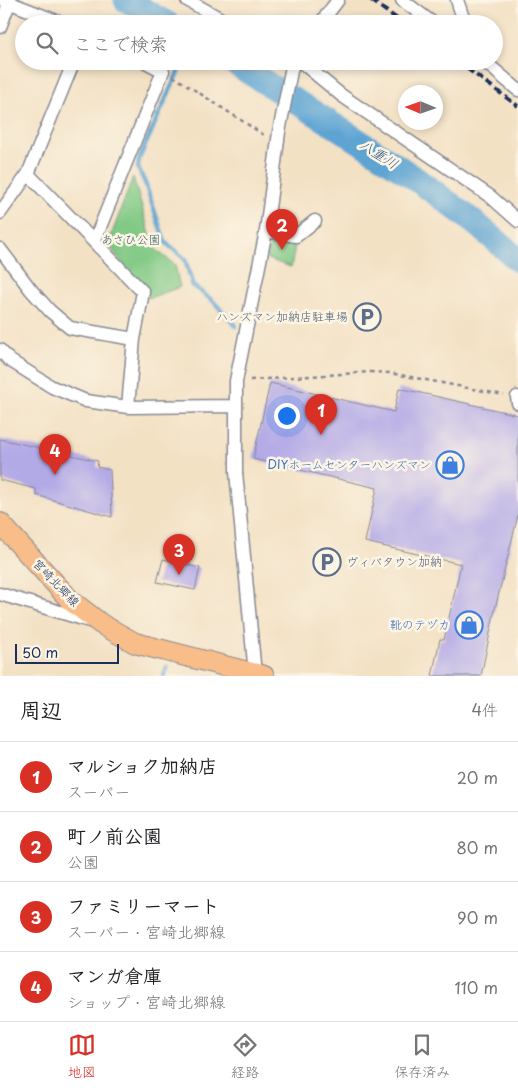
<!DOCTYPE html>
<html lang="ja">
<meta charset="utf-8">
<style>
:root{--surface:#fff;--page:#f2f2f2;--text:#202124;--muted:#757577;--line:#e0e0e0;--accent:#d93025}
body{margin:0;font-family:"Playpen Sans","Klee One",sans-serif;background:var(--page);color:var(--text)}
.compass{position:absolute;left:398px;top:85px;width:45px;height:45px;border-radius:50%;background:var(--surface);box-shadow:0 2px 8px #0003;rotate:272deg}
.scale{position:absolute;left:15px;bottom:12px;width:104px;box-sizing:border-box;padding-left:5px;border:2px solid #1b2f5e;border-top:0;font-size:14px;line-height:18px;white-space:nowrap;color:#1b2f5e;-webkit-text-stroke:4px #fcf5e5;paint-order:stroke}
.you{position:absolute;left:286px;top:415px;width:18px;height:18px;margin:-12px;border:4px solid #fff;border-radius:50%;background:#1a73e8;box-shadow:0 0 0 8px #1a73e833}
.badge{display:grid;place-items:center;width:32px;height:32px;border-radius:50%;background:var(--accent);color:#fff;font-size:16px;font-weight:700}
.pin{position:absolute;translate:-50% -41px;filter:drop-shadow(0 1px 2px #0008)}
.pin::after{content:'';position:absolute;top:26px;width:18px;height:15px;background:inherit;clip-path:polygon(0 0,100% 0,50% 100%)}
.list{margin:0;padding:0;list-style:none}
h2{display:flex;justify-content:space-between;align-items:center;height:65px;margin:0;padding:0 20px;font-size:21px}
h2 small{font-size:16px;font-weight:400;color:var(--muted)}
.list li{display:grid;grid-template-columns:32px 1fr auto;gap:15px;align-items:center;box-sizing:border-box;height:70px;padding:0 20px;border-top:1px solid var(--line)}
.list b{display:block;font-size:19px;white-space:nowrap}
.list p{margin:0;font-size:16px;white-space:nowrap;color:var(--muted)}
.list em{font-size:16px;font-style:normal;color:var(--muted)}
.icon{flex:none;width:28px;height:28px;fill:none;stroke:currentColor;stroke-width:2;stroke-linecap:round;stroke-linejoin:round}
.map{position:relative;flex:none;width:518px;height:676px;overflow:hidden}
.search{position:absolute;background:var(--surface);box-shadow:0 2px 8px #0003;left:15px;right:15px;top:15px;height:55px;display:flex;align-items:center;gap:12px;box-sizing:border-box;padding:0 18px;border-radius:28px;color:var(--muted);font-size:19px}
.sheet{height:345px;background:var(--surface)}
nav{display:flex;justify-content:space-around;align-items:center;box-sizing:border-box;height:70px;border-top:1px solid var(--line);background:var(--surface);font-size:14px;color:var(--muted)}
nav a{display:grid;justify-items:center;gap:2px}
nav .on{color:var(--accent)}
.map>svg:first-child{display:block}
</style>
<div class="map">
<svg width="518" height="676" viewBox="0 0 518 676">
<rect width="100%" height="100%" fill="#fcf5e5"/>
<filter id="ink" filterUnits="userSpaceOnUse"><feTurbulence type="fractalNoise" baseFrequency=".02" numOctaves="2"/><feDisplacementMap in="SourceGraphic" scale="10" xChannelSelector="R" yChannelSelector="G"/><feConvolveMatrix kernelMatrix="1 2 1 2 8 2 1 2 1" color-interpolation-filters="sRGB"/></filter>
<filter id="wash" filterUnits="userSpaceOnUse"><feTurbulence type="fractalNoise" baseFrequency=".0096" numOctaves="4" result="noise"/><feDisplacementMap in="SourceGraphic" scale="20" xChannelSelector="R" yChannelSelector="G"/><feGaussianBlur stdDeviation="1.12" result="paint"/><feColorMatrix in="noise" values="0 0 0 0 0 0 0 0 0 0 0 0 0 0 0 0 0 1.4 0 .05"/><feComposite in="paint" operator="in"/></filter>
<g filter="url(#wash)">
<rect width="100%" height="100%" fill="#f3e1c4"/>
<path fill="#81c985" stroke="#4e7c72" d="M133,177L154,248L175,265L180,287L149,298L108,244Z
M272,236L296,241L291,267L267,259Z"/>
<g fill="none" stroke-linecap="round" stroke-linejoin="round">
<path stroke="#5da4d3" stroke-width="4.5" d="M183,61L139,159L138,168L145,183L165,242L185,259L193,286L212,300L236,326
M164,676L167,667"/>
<path stroke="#5da4d3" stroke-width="25" d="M126,0L168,24
M231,61C329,123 432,181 518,260"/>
</g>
<g id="blocks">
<path fill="#b2a9e7" d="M270,383L394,412L399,388L518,415V515L495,609L481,676H432L440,639L444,640L461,564L365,542L377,488L253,459Z
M0,439L98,461L97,467L110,470L112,517L36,495V489L0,480Z
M163,559L200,568L195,590L157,582Z"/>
</g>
</g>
<g filter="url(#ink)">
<use href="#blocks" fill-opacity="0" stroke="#878891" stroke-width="1"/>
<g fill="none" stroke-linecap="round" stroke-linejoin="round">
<g stroke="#878891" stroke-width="15">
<path id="street" d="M3,0L64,24
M187,0L230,24
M402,0L434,24
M457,0L465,24
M320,24L338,0
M0,27L10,1
M300,61L341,95L491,197L518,221
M484,61L518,90
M28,174L143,292L134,339L128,407
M0,213L28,174L74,61
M266,231L296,236L315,221
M94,242L163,71L144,61
M0,249L31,290L50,311L70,328L134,339
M0,350L9,360L52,387L86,401L128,407L235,406
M517,397L518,403
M0,594L93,622
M253,676L255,674L236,472V381L266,231L279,132L293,61"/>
</g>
<g stroke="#878891" stroke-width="22">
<path id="primary" d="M0,523L70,600L101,624L135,643L264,676"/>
</g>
<path stroke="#878891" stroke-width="2.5" stroke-dasharray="4 4" stroke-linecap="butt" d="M173,76L267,137
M250,380L371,372L390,373L504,395"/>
<use href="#street" stroke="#fff" stroke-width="12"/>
<use href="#primary" stroke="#f8bd88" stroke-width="20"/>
<path stroke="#1b2f5e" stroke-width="4" stroke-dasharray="8 4" stroke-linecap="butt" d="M371,0L404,24
M457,61L518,106"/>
</g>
</g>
<defs>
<g id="parking-ring" transform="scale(1.4375)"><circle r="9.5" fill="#fcf5e5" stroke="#5c6f8a" stroke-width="1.5"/><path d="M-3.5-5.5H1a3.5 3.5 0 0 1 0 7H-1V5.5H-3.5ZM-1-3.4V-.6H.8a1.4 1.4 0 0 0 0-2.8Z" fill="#5c6f8a"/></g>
<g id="shop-ring" transform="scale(1.4375)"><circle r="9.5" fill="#fcf5e5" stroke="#3f7fe0" stroke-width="1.5"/><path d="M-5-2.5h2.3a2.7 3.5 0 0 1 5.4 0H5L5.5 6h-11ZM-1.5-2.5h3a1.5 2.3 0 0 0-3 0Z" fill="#3f7fe0"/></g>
</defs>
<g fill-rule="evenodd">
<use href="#parking-ring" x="367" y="317"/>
<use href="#shop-ring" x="450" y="465"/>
<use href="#parking-ring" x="327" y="562"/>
<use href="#shop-ring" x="469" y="625"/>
</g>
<g text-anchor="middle" stroke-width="5" stroke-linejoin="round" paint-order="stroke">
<g font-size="12" fill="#3a5d6a" stroke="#fcf5e5">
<text x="131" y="244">あさひ公園</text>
</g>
<g font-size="12" fill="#4e5e75" stroke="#fcf5e5" text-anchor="end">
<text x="348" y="321">ハンズマン加納店駐車場</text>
<text x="346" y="566" text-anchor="start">ヴィバタウン加納</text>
</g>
<g font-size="12" fill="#366cbe" stroke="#fcf5e5" text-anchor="end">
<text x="431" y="469">DIYホームセンターハンズマン</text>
<text x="450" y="629">靴のテヅカ</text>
</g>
<g font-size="12" fill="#1b2f5e" stroke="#fcf5e5">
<text transform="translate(56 583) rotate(46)" y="4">宮崎北郷線</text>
</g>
<g font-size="14" font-style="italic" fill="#325887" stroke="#fcf5e5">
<text transform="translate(379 154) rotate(33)" y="5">八重川</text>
</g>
</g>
</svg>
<svg class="compass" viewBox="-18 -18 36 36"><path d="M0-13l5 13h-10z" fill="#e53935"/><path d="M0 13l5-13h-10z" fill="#757577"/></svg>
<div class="scale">50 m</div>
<div class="you"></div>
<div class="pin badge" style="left:321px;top:435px">1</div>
<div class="pin badge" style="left:282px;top:250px">2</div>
<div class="pin badge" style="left:179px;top:575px">3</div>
<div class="pin badge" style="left:55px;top:475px">4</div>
<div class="search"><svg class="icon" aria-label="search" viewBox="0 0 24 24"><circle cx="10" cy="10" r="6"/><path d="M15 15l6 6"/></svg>ここで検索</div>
</div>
<section class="sheet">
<h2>周辺<small>4件</small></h2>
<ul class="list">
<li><span class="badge">1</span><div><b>マルショク加納店</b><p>スーパー</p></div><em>20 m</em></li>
<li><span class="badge">2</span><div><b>町ノ前公園</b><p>公園</p></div><em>80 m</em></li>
<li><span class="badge">3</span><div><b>ファミリーマート</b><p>スーパー · 宮崎北郷線</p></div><em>90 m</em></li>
<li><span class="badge">4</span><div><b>マンガ倉庫</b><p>ショップ · 宮崎北郷線</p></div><em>110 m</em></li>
</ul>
</section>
<nav>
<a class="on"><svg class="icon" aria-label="map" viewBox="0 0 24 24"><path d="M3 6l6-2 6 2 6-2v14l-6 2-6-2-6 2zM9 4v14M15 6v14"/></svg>地図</a>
<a><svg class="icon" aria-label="directions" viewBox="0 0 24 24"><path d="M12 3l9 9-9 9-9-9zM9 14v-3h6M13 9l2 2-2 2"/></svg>経路</a>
<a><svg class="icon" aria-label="saved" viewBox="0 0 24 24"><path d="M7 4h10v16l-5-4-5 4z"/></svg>保存済み</a>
</nav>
